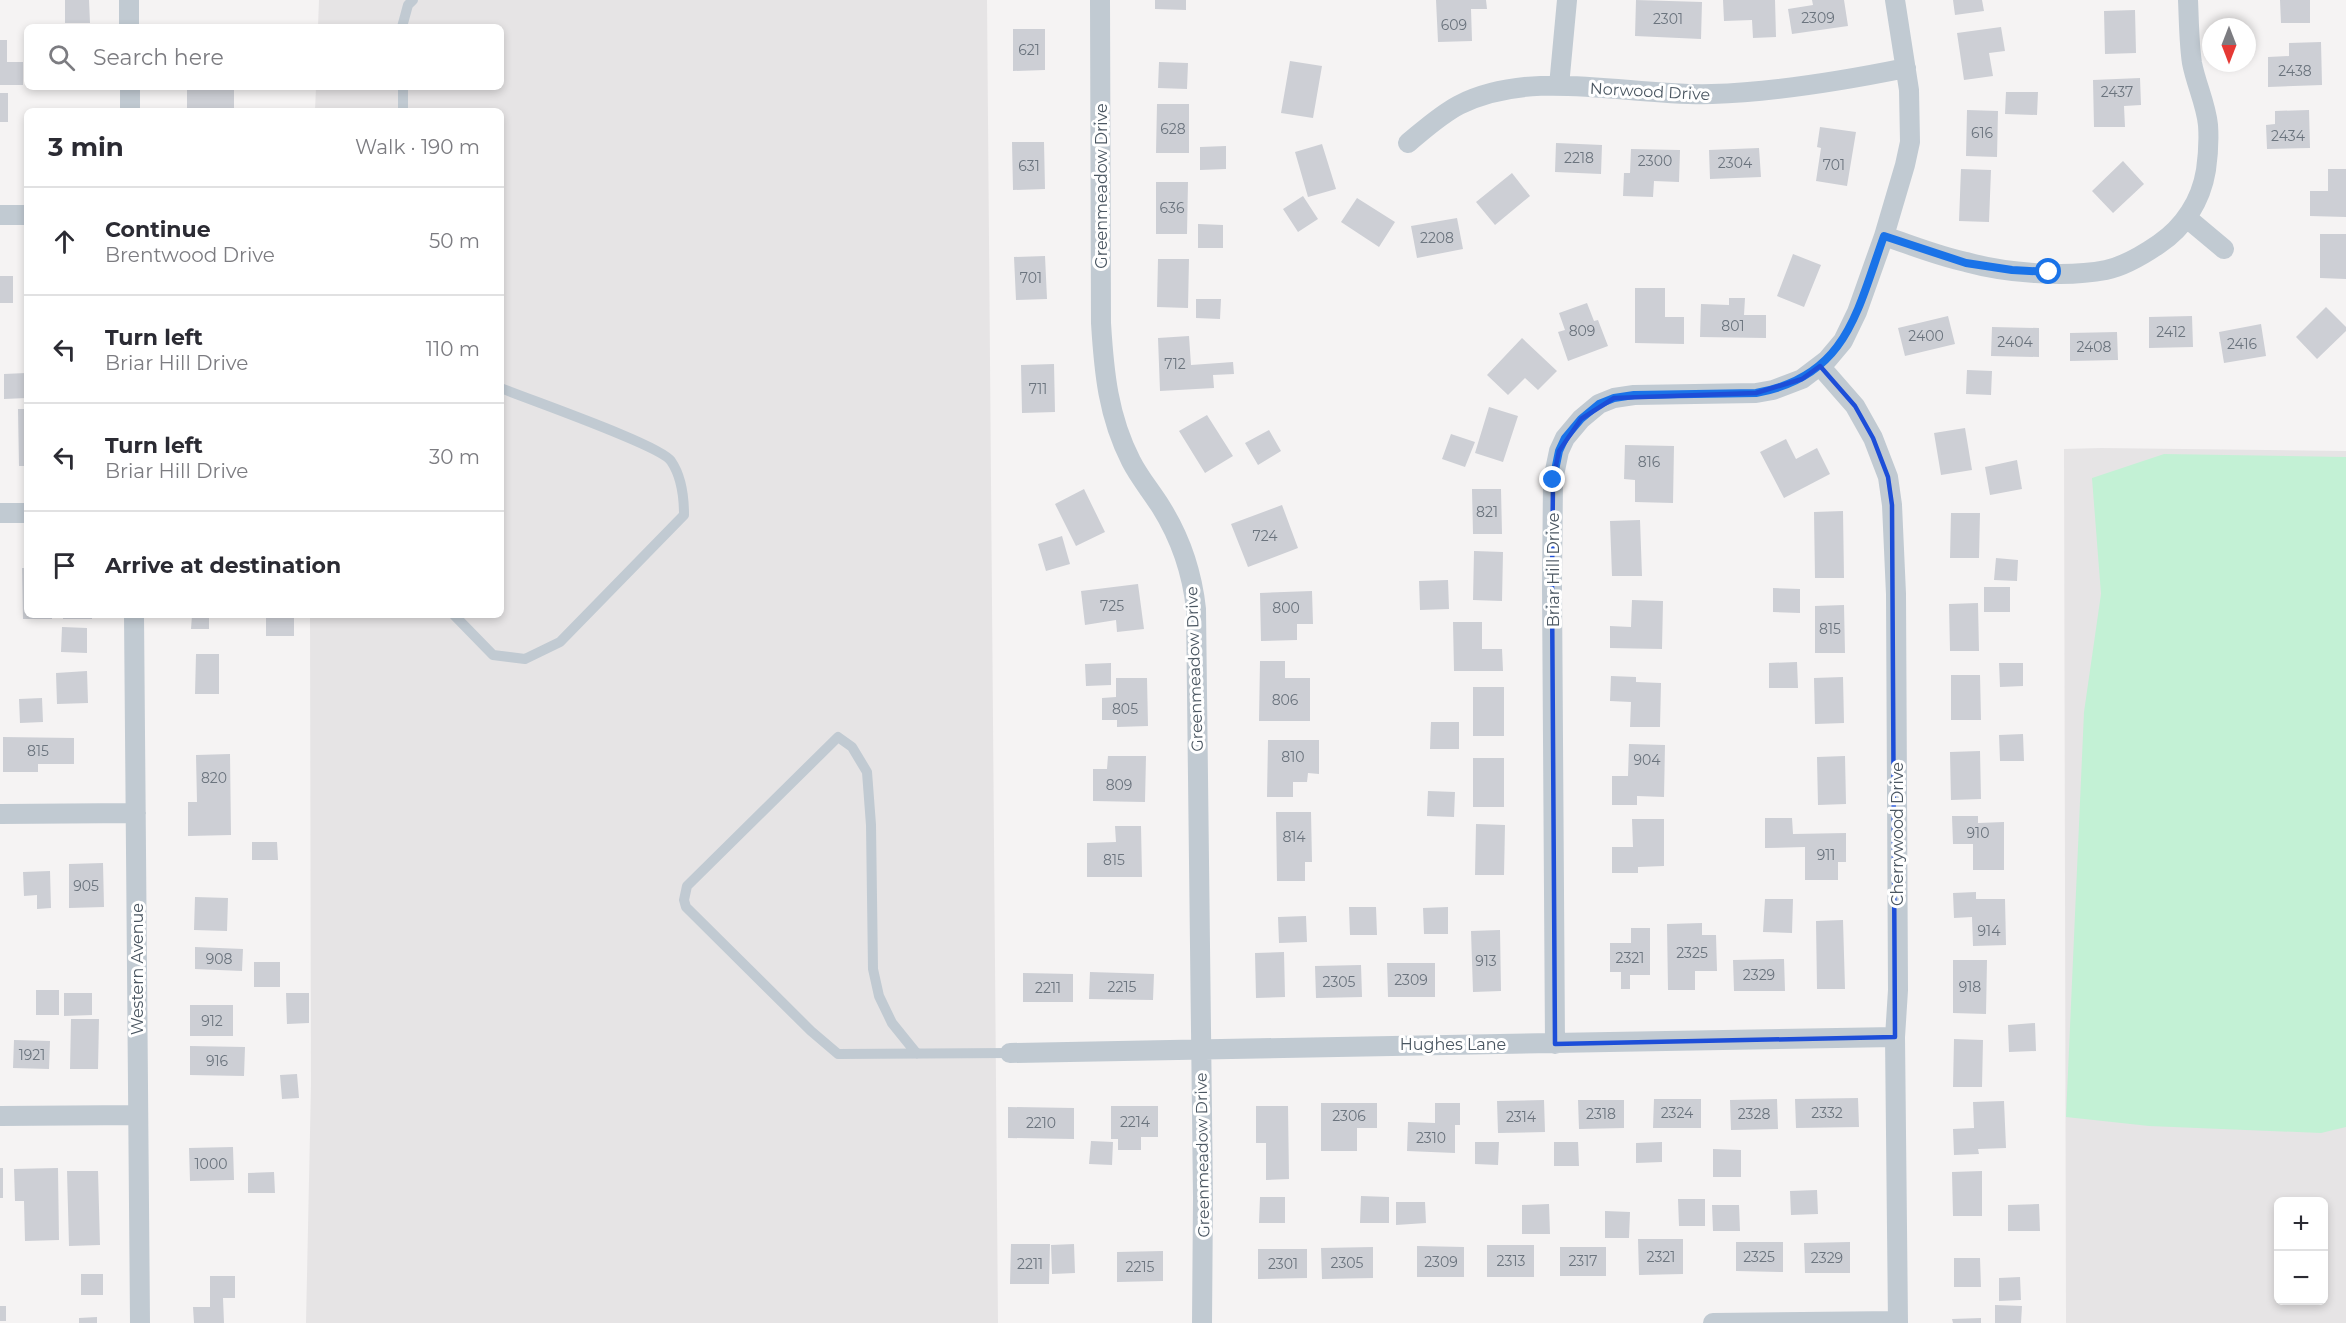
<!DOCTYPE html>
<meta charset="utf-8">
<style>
:root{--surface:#fff;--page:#f7f7f7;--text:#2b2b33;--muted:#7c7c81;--line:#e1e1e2}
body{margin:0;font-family:Montserrat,sans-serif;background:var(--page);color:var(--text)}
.controls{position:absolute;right:18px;bottom:18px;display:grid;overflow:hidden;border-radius:9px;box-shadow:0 3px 9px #0003}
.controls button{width:54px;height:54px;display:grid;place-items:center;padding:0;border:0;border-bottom:2px solid var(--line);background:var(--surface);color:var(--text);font:30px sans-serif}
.compass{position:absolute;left:2202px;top:18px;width:54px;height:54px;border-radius:50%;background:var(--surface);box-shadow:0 3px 9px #0003;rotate:180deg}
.stop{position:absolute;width:18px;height:18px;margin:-14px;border:4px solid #1a73e8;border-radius:50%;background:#fff}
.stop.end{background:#1a73e8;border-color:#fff;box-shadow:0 2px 6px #0008}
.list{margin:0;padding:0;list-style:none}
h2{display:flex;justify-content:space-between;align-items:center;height:78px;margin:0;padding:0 24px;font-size:26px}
h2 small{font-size:20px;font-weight:400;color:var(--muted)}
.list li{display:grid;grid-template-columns:39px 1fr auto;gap:18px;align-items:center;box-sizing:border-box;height:108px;padding:0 24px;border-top:2px solid var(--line)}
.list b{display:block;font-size:22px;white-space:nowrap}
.list p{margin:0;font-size:20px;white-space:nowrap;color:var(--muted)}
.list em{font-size:20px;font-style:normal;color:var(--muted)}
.icon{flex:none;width:33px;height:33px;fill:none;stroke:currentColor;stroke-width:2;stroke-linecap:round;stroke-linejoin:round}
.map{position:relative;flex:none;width:2346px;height:1323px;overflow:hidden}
.search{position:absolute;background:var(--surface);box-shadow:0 3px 9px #0003;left:24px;top:24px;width:480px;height:66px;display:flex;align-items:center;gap:15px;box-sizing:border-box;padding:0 21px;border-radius:9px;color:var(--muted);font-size:22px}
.panel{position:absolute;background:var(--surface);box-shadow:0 3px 9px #0003;left:24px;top:108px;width:480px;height:510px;border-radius:9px}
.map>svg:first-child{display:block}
</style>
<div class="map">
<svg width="2346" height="1323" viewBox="0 0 2346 1323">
<rect width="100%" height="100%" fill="#f5f3f3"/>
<path fill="#e6e4e5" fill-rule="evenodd" d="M319,0H987L998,1323H306L311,1085L310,615H501V111H315L316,87H501V27H318Z
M2101,448L2346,451V1323H2066L2064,449ZM2278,1202H2324V1300H2278Z"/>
<path fill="#c3f1d5" d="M2164,454L2346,457V1127L2321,1133L2149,1126L2066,1117L2084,712L2101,594L2092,478Z"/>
<path fill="#cdcfd5" d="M65,0H89L90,23H65Z
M1155,0H1186V10L1155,9Z
M1436,0H1486L1487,9H1471L1472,41L1438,42Z
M1636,0L1702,2L1701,39L1635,36Z
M1723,0H1775L1776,37L1753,38L1752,20L1724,21Z
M1812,0H1844L1848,26L1792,34L1788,9L1813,5Z
M1953,0H1982L1984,11L1955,15Z
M2280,0H2310V23H2281Z
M2135,10L2136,53L2105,54L2104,11Z
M2001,27L2005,51L1989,53L1993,76L1964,80L1957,33Z
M1013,29H1045V70L1013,71Z
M0,40H7V62H23V85H0Z
M2321,42L2322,85L2268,87V57L2289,56V43Z
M1290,61L1322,66L1313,118L1281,113Z
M1159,62L1188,63L1187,89L1158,88Z
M2140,78L2141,105L2124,106L2125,127H2094L2093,80Z
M234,89V111H187V90Z
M2006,92H2038L2037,115L2005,114Z
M0,93H8V122H0Z
M1157,104H1189V153H1156Z
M1967,110L1998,111L1997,157L1966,156Z
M2309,110L2310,148L2267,149L2266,125L2275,124V111Z
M1820,127L1856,132L1847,186L1816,181L1821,148L1817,147Z
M1012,142H1044L1045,189L1013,190Z
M1556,143L1602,145L1601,174L1555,172Z
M1322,144L1336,189L1308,197L1295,152Z
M1226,146V169L1200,170V147Z
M1759,148L1761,177L1710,179L1709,150Z
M1631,149L1680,150L1679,182L1654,181L1653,197L1623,196L1624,173H1630Z
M2123,161L2144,184L2113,213L2092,191Z
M1961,169L1991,170L1989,222L1959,221Z
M2328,169H2346V217L2310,216V191H2328Z
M1512,173L1530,196L1495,225L1476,202Z
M1156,182H1188L1187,234H1156Z
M1303,196L1318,219L1298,232L1283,209Z
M1357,198L1395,222L1379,247L1341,222Z
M1457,218L1463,249L1417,258L1411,226Z
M1198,224L1223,225V248H1198Z
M2320,234H2346V279L2320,278Z
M1793,254L1821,265L1804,307L1777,296Z
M1045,256L1047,299L1016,300L1014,257Z
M1158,259H1189L1188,308L1157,307Z
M0,276H13V303H0Z
M1635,288H1665V317H1684V344L1635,343Z
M1729,298H1745L1744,315H1766V338L1700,337L1701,304L1729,305Z
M1196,299H1221L1220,319L1196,318Z
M1587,303L1594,321L1598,320L1608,346L1568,361L1558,332L1565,330L1559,313Z
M2326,307L2346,327V331L2317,359L2296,337Z
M1948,316L1955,344L1905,356L1898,328Z
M2192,316L2193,347L2149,348V317Z
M2261,324L2266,356L2224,363L2219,332Z
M1992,327L2039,328V357L1991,356Z
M2117,332L2118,360L2070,361V333Z
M1189,336L1191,365L1233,362L1234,374L1213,375L1214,388L1160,391L1158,338Z
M1522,338L1557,371L1538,390L1525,378L1508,395L1487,375Z
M1054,364L1055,412L1022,413L1021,365Z
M1967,370L1992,371L1991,395L1966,394Z
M26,373L27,398L4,399V374Z
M1489,407L1518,416L1503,462L1475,453Z
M18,409H27V466H19Z
M1207,415L1233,456L1205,473L1179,431Z
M1965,428L1972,470L1941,475L1934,433Z
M1269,430L1281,451L1258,465L1245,443Z
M1451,434L1475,442L1465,467L1442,459Z
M1786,439L1796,459L1817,448L1830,474L1784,498L1760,452Z
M1625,445L1674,446L1673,503L1635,502V480L1624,479Z
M2017,460L2022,489L1990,495L1985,467Z
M1084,489L1105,532L1076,546L1055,504Z
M1472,489H1501L1502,534H1473Z
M1282,505L1298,548L1248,567L1231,524Z
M1843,511L1844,578H1815L1814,512Z
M1951,513H1980L1979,558H1950Z
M1640,520L1642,576H1612L1610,521Z
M1062,536L1070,564L1046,571L1038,544Z
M1474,551L1503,552L1502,601L1473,600Z
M1996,558L2018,560L2017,581L1994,580Z
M22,568H27V615H52V619H23Z
M1448,580L1449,609L1420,610L1419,581Z
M1138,584L1144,629L1117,632L1116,620L1085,625L1081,591Z
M1984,587H2010V612H1984Z
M1773,588L1800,589V613L1773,612Z
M1312,591L1313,624H1297V640L1261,641L1260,593Z
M1632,600L1663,601L1662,649L1610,648V626L1631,627Z
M1978,603L1979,651H1950L1949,604Z
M1844,605L1845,653H1815V606Z
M63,615H92V619H63Z
M192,615H218V618H209V629H191Z
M266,615H294V636H266Z
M1453,622H1482V649H1502L1503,671H1454Z
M62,627L87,628V653L61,652Z
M196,654H219V694H195Z
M1260,661H1285V678H1310V721H1259Z
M1797,662L1798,688H1769V663Z
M1111,663V685L1086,686L1085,664Z
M1999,663H2023V686L2000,687Z
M87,671L88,703L57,704L56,673Z
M1951,675H1980L1981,720H1951Z
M1611,676L1636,677V682L1661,683L1660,727H1630L1631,702L1610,701Z
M1843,677L1844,723L1815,724L1814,678Z
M1116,678H1147L1148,726L1117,727V720H1102V698L1116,697Z
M1473,687H1504V736H1473Z
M42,698L43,722L20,723L19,699Z
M1431,722H1459V749H1430Z
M2023,734L2024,761H2000L1999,735Z
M3,737L74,738V764H38V772H3Z
M1268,740H1319V774L1308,773L1307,782H1293V797H1267Z
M1629,744L1665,745L1664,797L1637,796V805H1612V776H1628Z
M1980,751L1981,799L1951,800L1950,752Z
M230,754L231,835L188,836V802H197L196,755Z
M1108,756H1146L1145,802L1093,801V769H1107Z
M1845,756L1846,804L1818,805L1817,757Z
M1473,758H1504V807H1473Z
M1428,791L1455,792L1454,817L1427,816Z
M1276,812H1311L1312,862H1305V881H1277Z
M1952,816H1978V823L2004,822V870H1973V844H1953Z
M1765,818H1792L1793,834L1846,833V862H1838V880H1805V847L1765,848Z
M1632,819H1664V866L1638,867V873H1612V847H1633Z
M1476,824L1505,825L1504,875H1475Z
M1115,826H1141L1142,877H1087V843L1116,842Z
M252,842H277L278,860H252Z
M103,863L104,907L69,908V864Z
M50,871L51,908L37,909V895L24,896L23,872Z
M1976,892V899H2005L2006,945L1973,946L1972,917L1954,918L1953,893Z
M195,897L228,898L227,931L194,930Z
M1765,899H1793L1792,933L1763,932Z
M1349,907H1376L1377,935H1350Z
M1448,907V934H1424L1423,908Z
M1306,916L1307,942L1279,943L1278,917Z
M1843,920L1845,989H1817L1816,921Z
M1702,923V935H1716L1717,971H1695V990H1668L1667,924Z
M1631,928H1650V975H1630V989H1621V972H1610V943H1631Z
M1500,930L1501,991L1473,992L1471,931Z
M195,947L243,949L242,971L195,969Z
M1284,952L1285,997L1256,998L1255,953Z
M1784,959L1785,991H1734L1733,960Z
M1953,960H1987L1986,1014L1953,1013Z
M254,962H280V987H254Z
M1387,963H1435V997H1388Z
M1361,965L1362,997L1316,998L1315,966Z
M1090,972L1154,974L1153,1000L1089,999Z
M1023,973L1073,974V1002H1023Z
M36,990H59V1015H36Z
M64,993H92V1015L64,1016Z
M286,993H309V1023L287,1024Z
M190,1005H233V1036H190Z
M71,1019H99L98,1069H70Z
M2035,1023L2036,1051L2009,1052L2008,1025Z
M1954,1039L1983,1040L1982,1087H1953Z
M14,1040L50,1041L49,1069L13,1068Z
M190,1046L245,1047L244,1076L190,1075Z
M297,1074L299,1098L282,1099L280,1075Z
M1858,1098L1859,1127L1796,1128L1795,1099Z
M1654,1099H1701V1128H1653Z
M1777,1099L1778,1129L1731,1130L1730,1100Z
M1544,1100L1545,1132L1498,1133L1497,1101Z
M1578,1100H1624V1128L1579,1129Z
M2004,1101L2006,1148L1978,1149L1979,1154L1954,1155L1953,1129L1974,1128L1973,1102Z
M1321,1103H1377V1128H1357V1151H1321Z
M1435,1103H1460V1125H1455V1153L1407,1151L1408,1122L1435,1123Z
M1111,1106H1158V1137H1141V1150H1118V1139H1111Z
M1256,1106H1288L1289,1179L1266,1180V1143H1256Z
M1008,1107L1074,1108V1139L1008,1138Z
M1091,1141L1113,1142L1112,1165L1089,1164Z
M1475,1142H1499L1498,1165L1475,1164Z
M1554,1142H1578L1579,1166H1554Z
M1662,1142V1162L1636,1163V1143Z
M233,1147L234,1180L190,1181L189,1148Z
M1713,1149L1741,1150V1177H1713Z
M0,1168H3V1198H0Z
M58,1168L59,1240L25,1241L24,1201H15L14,1169Z
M67,1171H98L100,1245L69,1246Z
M1982,1171V1216H1953L1952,1172Z
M274,1172L275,1193H248V1173Z
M1817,1190L1818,1214L1791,1215L1790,1191Z
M1361,1196L1389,1197V1223H1360Z
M1260,1197H1285V1223H1259Z
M1678,1199H1705V1226H1679Z
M1396,1202H1425L1426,1223L1396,1225Z
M1549,1204L1550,1234H1522V1205Z
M2039,1204L2040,1231H2008V1205Z
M1712,1205H1739L1740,1231H1713Z
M1605,1211L1630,1212L1629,1238H1605Z
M1638,1239H1683V1274L1639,1275Z
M1736,1242H1783V1272L1736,1271Z
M1850,1242V1273H1805L1804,1243Z
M1011,1244H1050L1049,1284H1010Z
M1074,1244L1075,1273L1052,1274L1051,1245Z
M1487,1245H1534V1277H1487Z
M1417,1246L1464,1247V1277H1417Z
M1373,1247V1278L1322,1279L1321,1248Z
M1560,1247H1606V1276H1560Z
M1258,1249H1307V1278L1258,1279Z
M1163,1251V1281L1117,1282V1252Z
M1954,1258H1980L1981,1287H1954Z
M81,1274H103V1295H81Z
M210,1276H235V1298H223L224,1323H194L193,1307H210Z
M2020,1277L2021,1300L1999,1301V1278Z
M1995,1305L2022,1306L2021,1323H1995Z
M0,1306H6V1321H0Z
M97,1317V1323H79V1318Z
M1981,1318V1323H1953L1952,1319Z"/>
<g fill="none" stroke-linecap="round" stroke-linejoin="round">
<path stroke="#c1cad2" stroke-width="10" d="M402,27L408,5L413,0
M403,111V87
M454,615L493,655L525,659L560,642L684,515C684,496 682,477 671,461C661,445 527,399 501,388
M917,1054L892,1023L879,996L873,969L871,825L867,772L852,747L838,737L687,886L684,900L686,907L811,1031L838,1054L1010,1053"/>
<path stroke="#c1cad2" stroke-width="20" d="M129,0V27
M1100,0L1101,323C1104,372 1108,416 1131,461C1139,477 1151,491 1161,507C1181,539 1192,572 1196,609L1203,1198L1202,1323
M1559,86L1567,0
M130,87V111
M1408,143C1425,129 1440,115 1459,105C1533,67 1631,97 1712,94C1777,92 1842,81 1906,68
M0,215H27
M2187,218L2224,249
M1884,236C1911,245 1938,256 1966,262C2006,273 2065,278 2106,270C2125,266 2143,255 2159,244C2184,227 2201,201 2206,170C2208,156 2209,139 2208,125C2206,104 2196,84 2192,63C2189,43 2189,21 2188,0
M1820,366L1855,406L1873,438L1888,477L1892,505L1896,594L1898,990L1895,1037L1898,1323
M0,513H27
M134,615L140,1323
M0,814L136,813
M1555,1044L1552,587L1553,480L1559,451L1565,438L1581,419L1599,404L1614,398L1634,395L1756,393L1773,390L1802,379L1827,360L1843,341L1857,312L1884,236L1905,165L1910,142L1909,90L1895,0
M1010,1053C1305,1045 1600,1044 1895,1037
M0,1116L138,1115
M1713,1323L1898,1321"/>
</g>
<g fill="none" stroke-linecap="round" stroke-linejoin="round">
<path stroke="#1a73e8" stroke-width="8" d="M1553,480L1559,451L1565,438L1581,419L1599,404L1614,398L1634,395L1756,393C1847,377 1857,311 1884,236L1966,263L2012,270L2049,272"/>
</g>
<path fill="none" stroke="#1d4ed8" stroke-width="4.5" stroke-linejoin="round" d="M1820,366L1855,406L1873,438L1888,477L1892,505L1895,1037L1555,1044L1552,587L1553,480L1559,451L1581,419L1614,398L1756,393L1802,379Z"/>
<g text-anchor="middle" stroke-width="6" stroke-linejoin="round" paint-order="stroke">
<g font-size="14" fill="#6b747e">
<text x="1818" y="23">2309</text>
<text x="1668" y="24">2301</text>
<text x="1454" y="30">609</text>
<text x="1029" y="55">621</text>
<text x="2295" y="76">2438</text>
<text x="2117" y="97">2437</text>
<text x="1173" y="134">628</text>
<text x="1982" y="138">616</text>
<text x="2288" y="141">2434</text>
<text x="1579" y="163">2218</text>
<text x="1655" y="166">2300</text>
<text x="1735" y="168">2304</text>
<text x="1834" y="170">701</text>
<text x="1029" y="171">631</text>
<text x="1172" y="213">636</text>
<text x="1437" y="243">2208</text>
<text x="1031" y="283">701</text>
<text x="1733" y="331">801</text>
<text x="1582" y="336">809</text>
<text x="2171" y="337">2412</text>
<text x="1926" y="341">2400</text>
<text x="2015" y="347">2404</text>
<text x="2242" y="349">2416</text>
<text x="2094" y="352">2408</text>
<text x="1175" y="369">712</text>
<text x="1038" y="394">711</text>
<text x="1649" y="467">816</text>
<text x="1487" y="517">821</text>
<text x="1265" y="541">724</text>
<text x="1112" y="611">725</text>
<text x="1286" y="613">800</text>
<text x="1830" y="634">815</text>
<text x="1285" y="705">806</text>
<text x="1125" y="714">805</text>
<text x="38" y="756">815</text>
<text x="1293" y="762">810</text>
<text x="1647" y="765">904</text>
<text x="214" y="783">820</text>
<text x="1119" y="790">809</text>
<text x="1978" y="838">910</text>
<text x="1294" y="842">814</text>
<text x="1826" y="860">911</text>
<text x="1114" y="865">815</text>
<text x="86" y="891">905</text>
<text x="1989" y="936">914</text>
<text x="1692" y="958">2325</text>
<text x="1630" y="963">2321</text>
<text x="219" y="964">908</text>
<text x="1486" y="966">913</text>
<text x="1759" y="980">2329</text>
<text x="1411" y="985">2309</text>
<text x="1339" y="987">2305</text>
<text x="1122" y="992">2215</text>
<text x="1970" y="992">918</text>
<text x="1048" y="993">2211</text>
<text x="212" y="1026">912</text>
<text x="32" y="1060">1921</text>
<text x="217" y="1066">916</text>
<text x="1677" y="1118">2324</text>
<text x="1827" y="1118">2332</text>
<text x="1601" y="1119">2318</text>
<text x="1754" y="1119">2328</text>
<text x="1349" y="1121">2306</text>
<text x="1521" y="1122">2314</text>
<text x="1135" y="1127">2214</text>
<text x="1041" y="1128">2210</text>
<text x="1431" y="1143">2310</text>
<text x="211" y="1169">1000</text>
<text x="1661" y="1262">2321</text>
<text x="1759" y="1262">2325</text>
<text x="1827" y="1263">2329</text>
<text x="1511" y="1266">2313</text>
<text x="1583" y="1266">2317</text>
<text x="1441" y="1267">2309</text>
<text x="1347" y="1268">2305</text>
<text x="1030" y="1269">2211</text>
<text x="1283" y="1269">2301</text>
<text x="1140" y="1272">2215</text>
</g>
<g font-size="16" fill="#4a5661" stroke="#fff">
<text transform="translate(1650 91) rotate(3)" y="6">Norwood Drive</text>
<text transform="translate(1101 186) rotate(-90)" y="6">Greenmeadow Drive</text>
<text transform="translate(1553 570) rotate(-90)" y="6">Briar Hill Drive</text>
<text transform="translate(1194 669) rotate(-92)" y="6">Greenmeadow Drive</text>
<text transform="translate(1897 834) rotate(-90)" y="6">Cherrywood Drive</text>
<text transform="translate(137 969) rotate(-90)" y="6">Western Avenue</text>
<text x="1453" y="1050">Hughes Lane</text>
<text transform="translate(1202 1155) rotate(-91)" y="6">Greenmeadow Drive</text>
</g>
</g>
</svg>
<div class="controls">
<button>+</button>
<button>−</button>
</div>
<svg class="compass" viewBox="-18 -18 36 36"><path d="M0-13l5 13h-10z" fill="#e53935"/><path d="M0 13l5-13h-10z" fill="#7c7c81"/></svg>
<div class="stop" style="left:2049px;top:272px"></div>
<div class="stop end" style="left:1553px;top:480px"></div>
<div class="search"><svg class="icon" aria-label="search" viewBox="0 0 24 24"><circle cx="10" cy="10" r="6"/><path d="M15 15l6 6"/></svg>Search here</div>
<section class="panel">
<h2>3 min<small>Walk · 190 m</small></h2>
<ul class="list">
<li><svg class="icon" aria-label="ahead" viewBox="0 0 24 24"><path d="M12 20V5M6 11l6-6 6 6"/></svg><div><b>Continue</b><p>Brentwood Drive</p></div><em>50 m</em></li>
<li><svg class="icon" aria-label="left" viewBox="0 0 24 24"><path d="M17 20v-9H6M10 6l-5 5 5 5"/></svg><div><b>Turn left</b><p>Briar Hill Drive</p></div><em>110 m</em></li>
<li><svg class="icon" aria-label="left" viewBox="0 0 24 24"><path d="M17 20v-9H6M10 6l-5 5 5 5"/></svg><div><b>Turn left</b><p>Briar Hill Drive</p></div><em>30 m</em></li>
<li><svg class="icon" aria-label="arrive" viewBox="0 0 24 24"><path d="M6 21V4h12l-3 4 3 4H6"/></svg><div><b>Arrive at destination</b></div></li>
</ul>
</section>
</div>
